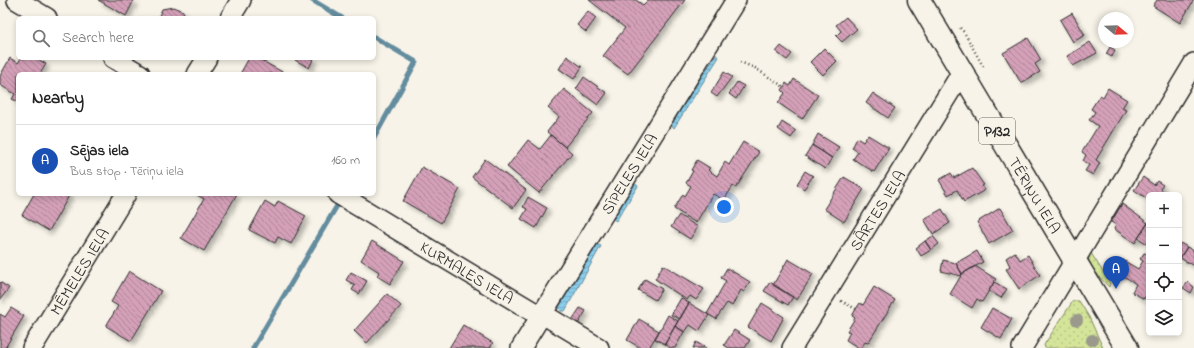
<!DOCTYPE html>
<meta charset="utf-8">
<style>
:root{--surface:#fff;--page:#f6f6f6;--text:#222;--muted:#767676;--line:#e0e0e0;--accent:#d1495b}
body{margin:0;font-family:"Indie Flower",sans-serif;background:var(--page);color:var(--text)}
.controls{position:absolute;right:12px;bottom:12px;display:grid;overflow:hidden;border-radius:6px;box-shadow:0 2px 6px #0003}
.controls button{width:36px;height:36px;display:grid;place-items:center;padding:0;border:0;border-bottom:1px solid var(--line);background:var(--surface);color:var(--text);font:20px sans-serif}
.compass{position:absolute;left:1098px;top:12px;width:36px;height:36px;border-radius:50%;background:var(--surface);box-shadow:0 2px 6px #0003;rotate:109deg}
.you{position:absolute;left:724px;top:207px;width:14px;height:14px;margin:-10px;border:3px solid #fff;border-radius:50%;background:#1a73e8;box-shadow:0 0 0 6px #1a73e833}
.badge{display:grid;place-items:center;width:26px;height:26px;border-radius:50%;background:var(--accent);color:#fff;font-size:13px;font-weight:700}
.pin{position:absolute;translate:-50% -33px;filter:drop-shadow(0 1px 2px #0008)}
.pin::after{content:'';position:absolute;top:21px;width:14px;height:12px;background:inherit;clip-path:polygon(0 0,100% 0,50% 100%)}
.list{margin:0;padding:0;list-style:none}
h2{display:flex;justify-content:space-between;align-items:center;height:52px;margin:0;padding:0 16px;font-size:17px}
h2 small{font-size:13px;font-weight:400;color:var(--muted)}
.list li{display:grid;grid-template-columns:26px 1fr auto;gap:12px;align-items:center;box-sizing:border-box;height:72px;padding:0 16px;border-top:1px solid var(--line)}
.list b{display:block;font-size:15px;white-space:nowrap}
.list p{margin:0;font-size:13px;white-space:nowrap;color:var(--muted)}
.list em{font-size:13px;font-style:normal;color:var(--muted)}
.icon{flex:none;width:22px;height:22px;fill:none;stroke:currentColor;stroke-width:2;stroke-linecap:round;stroke-linejoin:round}
.map{position:relative;flex:none;width:1194px;height:348px;overflow:hidden}
.search{position:absolute;background:var(--surface);box-shadow:0 2px 6px #0003;left:16px;top:16px;width:360px;height:44px;display:flex;align-items:center;gap:10px;box-sizing:border-box;padding:0 14px;border-radius:6px;color:var(--muted);font-size:15px}
.panel{position:absolute;background:var(--surface);box-shadow:0 2px 6px #0003;left:16px;top:72px;width:360px;height:124px;border-radius:6px}
.map>svg:first-child{display:block}
</style>
<div class="map">
<svg width="1194" height="348" viewBox="0 0 1194 348">
<defs>
<pattern id="grass-dots" width="8" height="8" patternUnits="userSpaceOnUse"><rect width="8" height="8" fill="#d4e599"/><path d="M2 2h.1M6 6h.1" fill="none" stroke="#b6c584" stroke-width="1.8" stroke-linecap="round"/></pattern>
<pattern id="water-rules" width="6" height="5" patternUnits="userSpaceOnUse"><rect width="6" height="5" fill="#89cdeb"/><path d="M0 2.5h6" fill="none" stroke="#76b0ca"/></pattern>
<pattern id="building-back-hatch" width="6" height="6" patternUnits="userSpaceOnUse"><rect width="6" height="6" fill="#d4a0b8"/><path d="M-1 5l2 2M0 0l6 6M5-1l2 2" fill="none" stroke="#ac8396"/></pattern>
<filter id="shadow"><feDropShadow dx="3.5" dy="3.5" stdDeviation="2" flood-color="#0004"/></filter>
</defs>
<rect width="100%" height="100%" fill="#f7f3e8"/>
<filter id="ink" filterUnits="userSpaceOnUse"><feTurbulence type="fractalNoise" baseFrequency=".025" numOctaves="2"/><feDisplacementMap in="SourceGraphic" scale="8" xChannelSelector="R" yChannelSelector="G"/><feConvolveMatrix kernelMatrix="1 2 1 2 8 2 1 2 1" color-interpolation-filters="sRGB"/></filter>
<g filter="url(#ink)">
<path fill="url(#grass-dots)" stroke="#808862" d="M1089,250L1110,283L1109,287C1100,278 1090,268 1087,254Z
M1073,301H1079L1089,317L1103,348H1045L1044,345Z"/>
<path fill="url(#water-rules)" stroke="#638c9e" d="M716,55L719,57L674,128L671,124Z
M634,183L638,186L616,221L612,218Z
M596,244L601,246L565,311H561L559,307Z"/>
<g fill="none" stroke-linecap="round" stroke-linejoin="round">
<path stroke="#638c9e" stroke-width="5" d="M312,0L342,18
M374,37L416,62L374,138
M253,348L338,204"/>
</g>
<path fill="url(#building-back-hatch)" stroke="#2b2b2b" filter="url(#shadow)" d="M98,0H134L126,16Z
M589,0H636L643,5L648,0H685L628,74L603,56L625,28Z
M1157,0H1194L1180,23L1153,6Z
M173,7L183,11L186,18H158L162,9Z
M588,11L596,18L586,32L577,25Z
M1072,13L1085,35L1073,42L1060,20Z
M846,17L857,29L842,42L836,36L841,31L836,25Z
M1028,38L1041,60L1035,64L1040,72L1021,83L1003,53Z
M1090,42L1097,53L1073,66L1067,56Z
M781,46L792,54L787,60L776,52Z
M1110,47L1115,50L1112,57L1106,54Z
M824,48L837,61L823,75L810,62Z
M567,56L582,67L574,79L559,69Z
M10,58L18,63L21,58H36L46,64L40,74H18V102L12,99L15,94L0,85V76Z
M249,58H257L286,74H240Z
M296,58H314L309,68L295,60Z
M724,72L732,77L717,97L711,93Z
M584,77L607,93L598,105L576,89Z
M794,79L818,95L802,119L778,103L785,93L782,90L784,87L786,83L790,86Z
M737,82L744,86L736,99L729,94Z
M1108,88L1127,100L1122,108L1126,110L1096,160L1100,163L1093,175L1085,171L1089,165L1083,161L1086,155L1082,152L1098,126L1089,120L1095,112L1091,109L1100,95L1103,97Z
M564,89L593,113L565,147L547,132L559,117L548,108Z
M873,93L895,108L888,118L866,103Z
M782,122L796,131L791,138L778,129Z
M818,134L839,147L832,158L812,145Z
M551,135L572,153L539,193L507,167L528,140L540,149Z
M868,135L889,148L874,172L853,159L858,152L852,148L857,138L863,142Z
M743,142L759,152L736,188L733,186L724,200L713,194L696,223L674,209L683,194L685,196L691,186L686,183L693,171L691,170L697,160L710,168L708,170L717,176L725,162L729,165Z
M812,145L832,158L825,169L805,156Z
M485,159L526,190L513,208L472,177Z
M422,167L460,189L441,223L403,201Z
M972,168L984,185L982,186L985,190L964,202L957,190L948,195L939,180L951,173L954,178Z
M805,171L813,176L804,189L797,184Z
M844,177L864,189L844,222L824,209Z
M1143,177L1154,185L1157,181L1163,185L1160,189L1169,195H1149V200L1134,190Z
M34,194H70L49,231L22,215Z
M195,194H237L204,251L181,238L204,199Z
M528,197L547,208L536,228L521,219L527,209L523,207Z
M265,201L275,207L278,201L306,216L291,244L278,237L275,243L249,230Z
M1122,204L1148,223L1135,243L1114,229L1116,225L1111,222Z
M1000,208L1013,230L989,244L977,222Z
M942,209L950,223L933,234L924,219Z
M679,215L698,227L690,239L671,227Z
M1148,223H1149V245L1138,238Z
M933,236L939,244L931,250L925,241Z
M372,241L404,261L390,284L377,276L379,272L361,260Z
M925,241L931,250L921,256L916,248Z
M1179,242L1187,247L1180,258L1179,257Z
M1187,247L1194,251V266L1180,258Z
M977,251L983,262L962,274L956,263Z
M1015,252L1020,260L1028,255L1040,275L1019,289L1006,269L1010,266L1006,258Z
M1144,253L1149,254V290L1144,299L1132,292L1136,284L1116,271L1123,260L1138,269L1143,261L1140,259Z
M788,259L813,274L797,300L773,285Z
M943,260L956,263L962,274L961,276L941,271Z
M663,265L704,289L696,300L690,296L687,300L655,279Z
M975,266L996,279L982,302L977,299L972,308L950,294L962,274Z
M727,268L750,282L744,292L741,290L732,306L727,303L716,319L707,314L726,281L721,278Z
M129,271L161,291L131,341L106,326L118,306L111,302Z
M351,272L367,281L359,294L352,290L355,285L346,280Z
M645,279L662,289L655,300L638,290Z
M0,282L9,288L0,300Z
M770,282L793,297L788,305L764,291Z
M994,282L1007,289L1001,298L989,291Z
M1188,282L1194,287L1191,293L1183,288Z
M874,287L895,300L868,343L865,342L861,348H859L846,340L850,332L847,331L855,318L852,316L856,309L860,303L863,305Z
M387,294L401,306L367,343L354,331Z
M681,298L689,303L680,319L671,315Z
M689,303L709,315L699,331L690,325L685,332L675,326Z
M762,303L784,317L771,341L748,327Z
M11,308L24,316L5,348H0V314L5,317Z
M580,308L586,311L578,324L572,320Z
M992,308L1012,319L1001,339L981,327Z
M668,315L678,321L665,344L655,339Z
M639,319L659,331L649,348H641L627,340Z
M463,325L493,343L490,348H449Z
M675,326L684,332L675,348H670L665,344Z
M734,330L750,340L745,348H729L724,345Z
M696,342L706,348H693Z"/>
<g fill="none" stroke-linecap="round" stroke-linejoin="round">
<g stroke="#2b2b2b" stroke-width="22">
<g id="street">
<path d="M17,0L47,18"/>
<path d="M230,18L241,0"/>
<path d="M113,58L140,74"/>
<path d="M197,74L207,58"/>
<path id="s1" d="M338,194L532,311L551,319L599,348"/>
<path id="s2" d="M32,348L126,194"/>
<path id="s3" d="M521,348L736,0"/>
<path id="s4" d="M792,348L962,72"/>
<path d="M1022,348L1194,63"/>
</g>
</g>
<g stroke="#2b2b2b" stroke-width="25">
<g id="primary">
<path id="s5" d="M919,0L1127,348"/>
</g>
</g>
<path stroke="#2b2b2b" stroke-width="2.5" stroke-dasharray="1 3" stroke-linecap="butt" d="M960,28L964,32L984,68
M740,62L755,68L784,87
M841,301L856,309"/>
<use href="#street" stroke="#f7f3e8" stroke-width="19"/>
<use href="#primary" stroke="#f7f3e8" stroke-width="22"/>
</g>
<g fill="#9a998c">
<circle cx="1077" cy="320" r="6"/>
<circle cx="1092" cy="340" r="6"/>
</g>
</g>
<g text-anchor="middle" stroke-width="3.5" stroke-linejoin="round" paint-order="stroke">
<rect fill="#f7f3e8" stroke="#686764" stroke-width="1" x="979" y="118" width="36" height="26" rx="3"/>
<g font-size="15" font-weight="bold" fill="#2b2b2b">
<text x="997" y="136">P132</text>
</g>
<g font-size="16" fill="#2b2b2b" stroke="#f7f3e8">
<text dy="6" stroke="none"><textPath href="#s3" startOffset="205">SĪPELES IELA</textPath></text>
<text dy="6" stroke="none"><textPath href="#s5" startOffset="227">TĒRIŅU IELA</textPath></text>
<text dy="6" stroke="none"><textPath href="#s4" startOffset="162">SĀRTES IELA</textPath></text>
<text dy="6" stroke="none"><textPath href="#s2" startOffset="90">MĒMELES IELA</textPath></text>
<text dy="6" stroke="none"><textPath href="#s1" startOffset="151">KURMALES IELA</textPath></text>
</g>
</g>
</svg>
<div class="controls">
<button>+</button>
<button>−</button>
<button><svg class="icon" aria-label="locate" viewBox="0 0 24 24"><circle cx="12" cy="12" r="6"/><path d="M12 2v4M12 18v4M2 12h4M18 12h4"/></svg></button>
<button><svg class="icon" aria-label="layers" viewBox="0 0 24 24"><path d="M12 4l9 5-9 5-9-5zM3 14l9 5 9-5"/></svg></button>
</div>
<svg class="compass" viewBox="-18 -18 36 36"><path d="M0-13l5 13h-10z" fill="#e53935"/><path d="M0 13l5-13h-10z" fill="#767676"/></svg>
<div class="you"></div>
<div class="pin badge" style="left:1116px;top:289px;background:#1a4fb4">A</div>
<div class="search"><svg class="icon" aria-label="search" viewBox="0 0 24 24"><circle cx="10" cy="10" r="6"/><path d="M15 15l6 6"/></svg>Search here</div>
<section class="panel">
<h2>Nearby<small></small></h2>
<ul class="list">
<li><span class="badge" style="background:#1a4fb4">A</span><div><b>Sējas iela</b><p>Bus stop · Tēriņu iela</p></div><em>160 m</em></li>
</ul>
</section>
</div>
